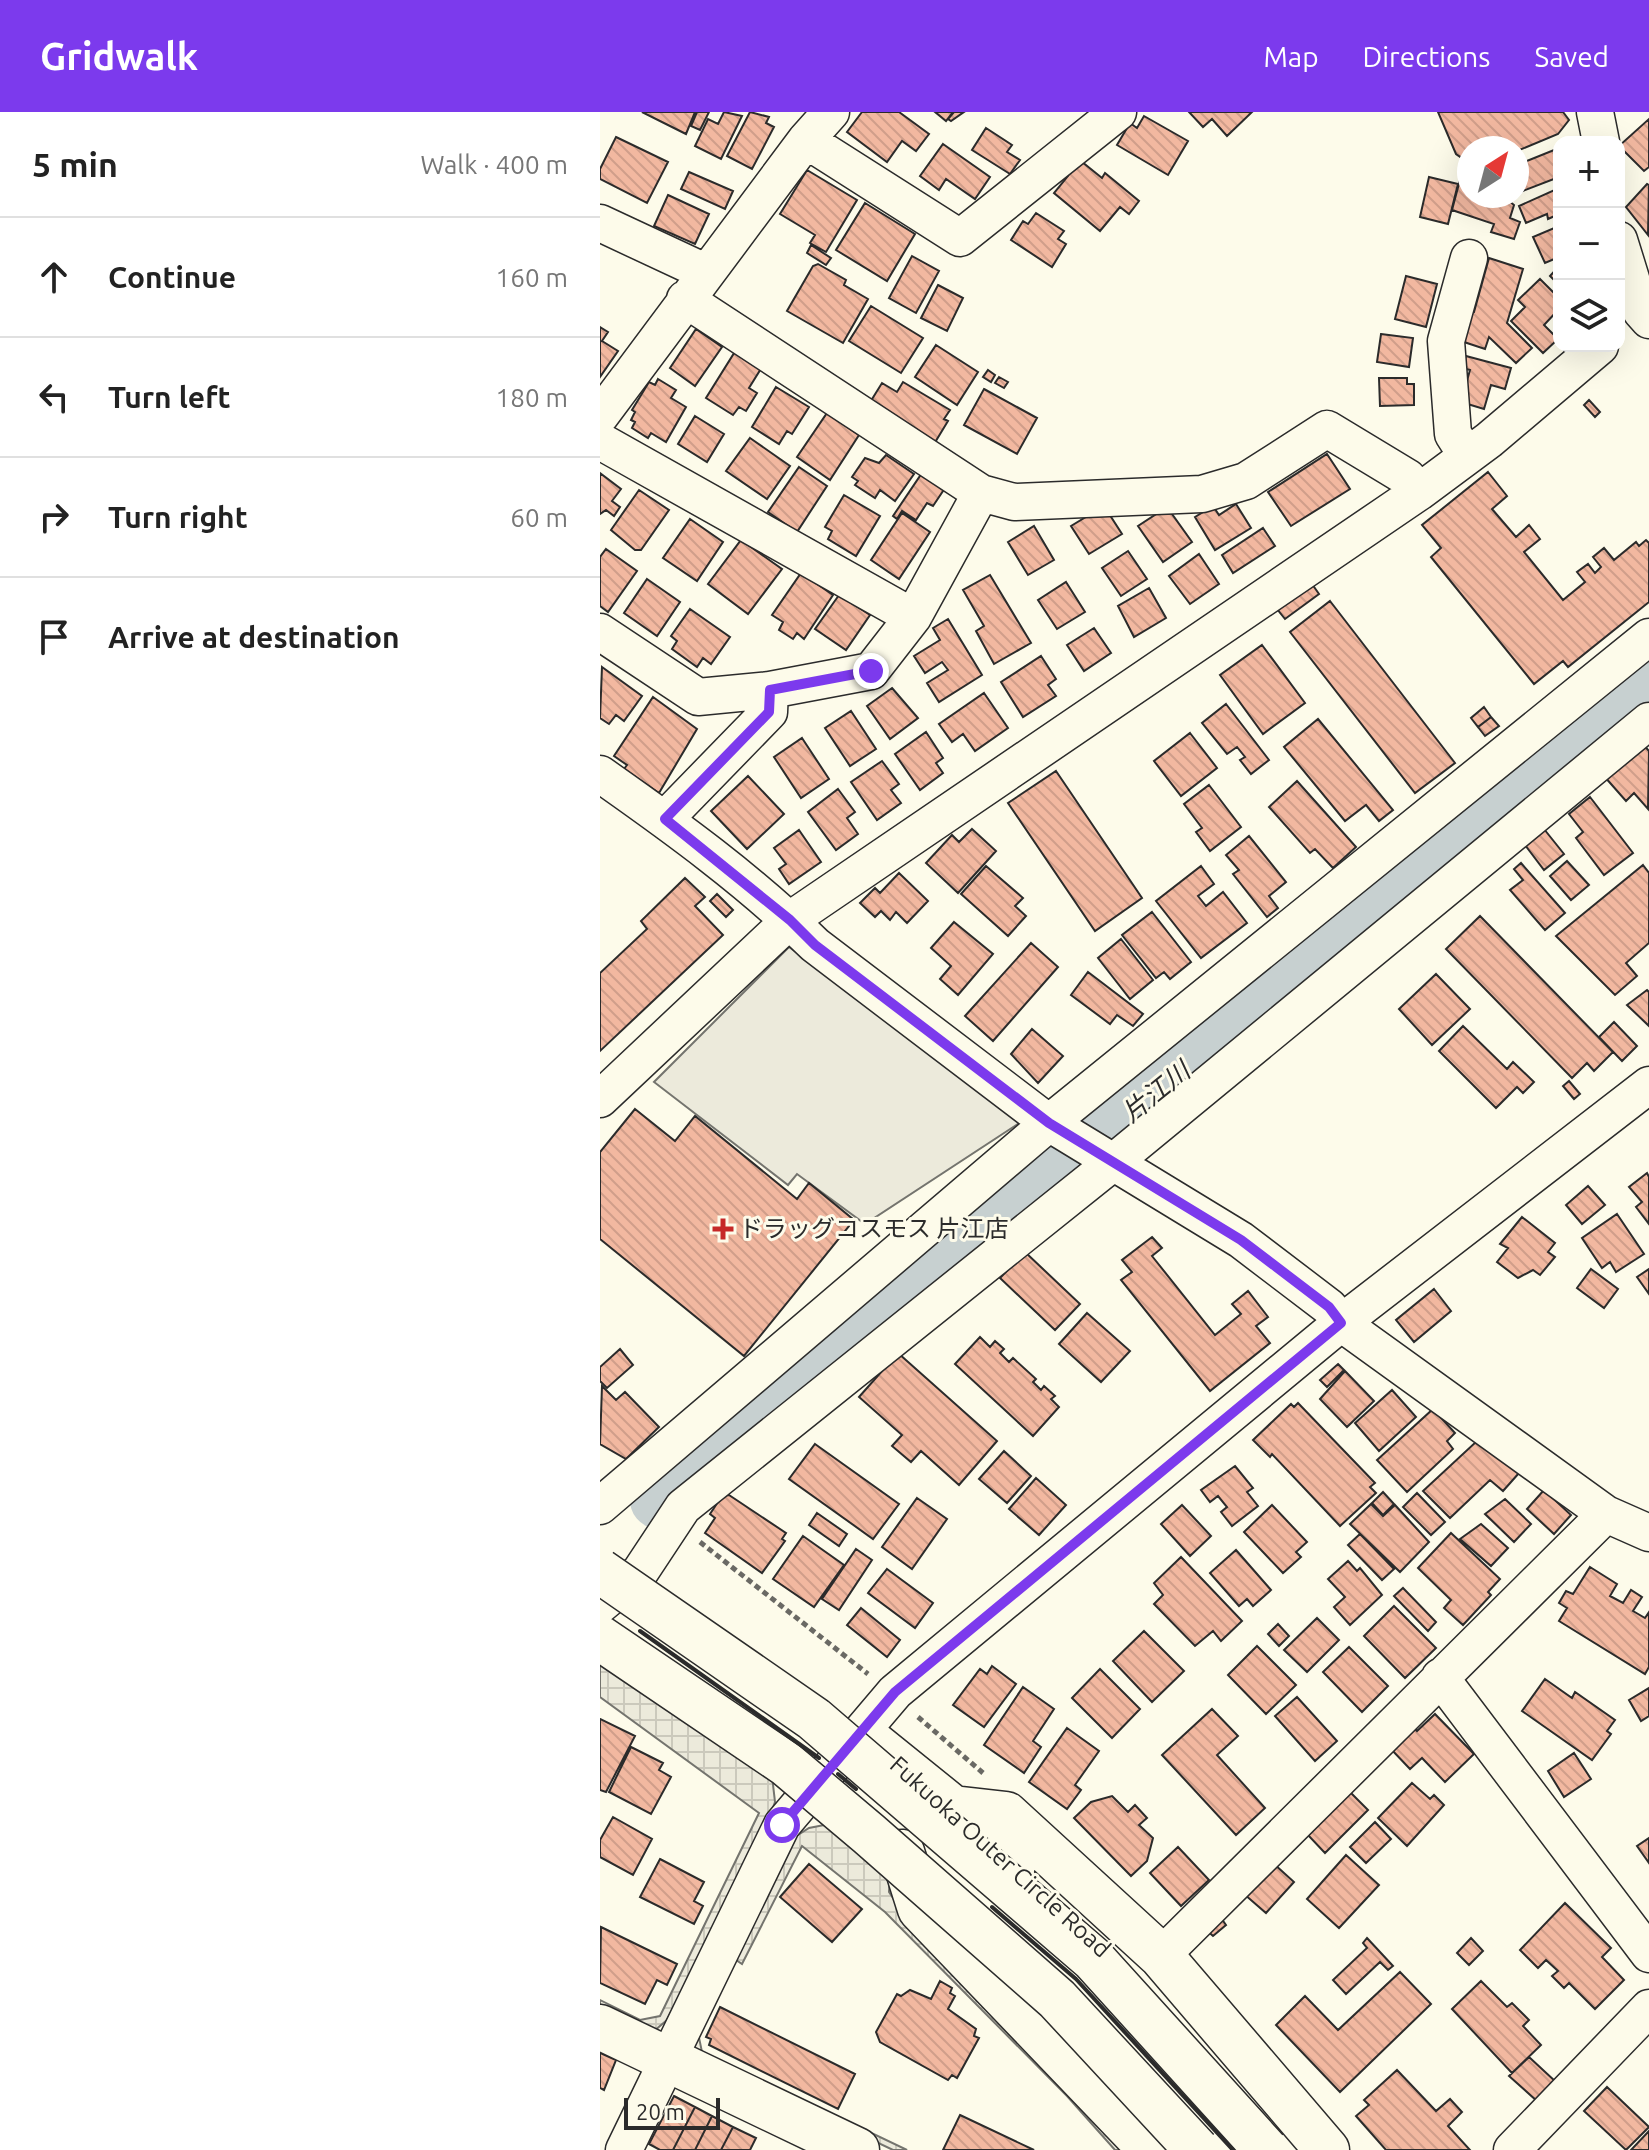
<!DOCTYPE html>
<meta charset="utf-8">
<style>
:root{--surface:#fff;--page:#f6f6f6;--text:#222;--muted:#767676;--line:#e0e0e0;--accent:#7c3aed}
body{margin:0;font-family:Ubuntu,"Noto Sans JP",sans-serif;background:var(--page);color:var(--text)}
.controls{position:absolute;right:24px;top:24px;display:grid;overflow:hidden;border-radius:16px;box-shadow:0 8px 32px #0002}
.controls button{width:72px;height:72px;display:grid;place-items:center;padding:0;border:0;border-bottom:2px solid var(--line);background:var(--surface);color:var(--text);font:40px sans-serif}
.compass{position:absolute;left:857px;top:24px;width:72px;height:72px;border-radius:50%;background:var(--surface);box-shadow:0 8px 32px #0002;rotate:36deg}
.scale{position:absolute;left:24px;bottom:20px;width:96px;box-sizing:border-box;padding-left:8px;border:4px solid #2b2b2b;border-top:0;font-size:22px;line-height:28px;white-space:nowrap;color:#2b2b2b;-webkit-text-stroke:6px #fdfbea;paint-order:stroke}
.stop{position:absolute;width:24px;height:24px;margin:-18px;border:6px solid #7c3aed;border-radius:50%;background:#fff}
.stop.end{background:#7c3aed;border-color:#fff;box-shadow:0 2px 8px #0008}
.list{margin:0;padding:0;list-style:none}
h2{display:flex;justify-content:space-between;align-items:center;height:104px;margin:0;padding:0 32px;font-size:34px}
h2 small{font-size:26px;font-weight:400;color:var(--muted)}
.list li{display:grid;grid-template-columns:52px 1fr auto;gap:24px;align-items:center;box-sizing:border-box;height:120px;padding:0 32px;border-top:2px solid var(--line)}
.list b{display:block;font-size:30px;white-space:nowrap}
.list em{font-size:26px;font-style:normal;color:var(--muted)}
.icon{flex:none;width:44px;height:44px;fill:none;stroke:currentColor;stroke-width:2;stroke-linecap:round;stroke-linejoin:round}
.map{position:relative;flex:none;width:1049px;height:2038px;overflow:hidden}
header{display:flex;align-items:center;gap:48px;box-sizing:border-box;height:112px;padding:0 40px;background:var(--accent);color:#fff}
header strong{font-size:38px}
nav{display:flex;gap:44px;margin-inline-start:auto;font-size:28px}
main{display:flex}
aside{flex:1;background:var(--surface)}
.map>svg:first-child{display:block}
</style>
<header>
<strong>Gridwalk</strong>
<nav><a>Map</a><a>Directions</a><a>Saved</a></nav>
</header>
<main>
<aside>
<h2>5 min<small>Walk · 400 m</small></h2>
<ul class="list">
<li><svg class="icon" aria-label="ahead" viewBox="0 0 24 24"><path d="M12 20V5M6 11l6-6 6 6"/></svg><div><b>Continue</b></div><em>160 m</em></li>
<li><svg class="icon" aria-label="left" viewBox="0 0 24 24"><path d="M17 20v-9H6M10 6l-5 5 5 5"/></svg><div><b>Turn left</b></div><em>180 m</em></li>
<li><svg class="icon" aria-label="right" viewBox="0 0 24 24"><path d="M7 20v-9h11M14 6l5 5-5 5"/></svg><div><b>Turn right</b></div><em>60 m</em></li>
<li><svg class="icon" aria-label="arrive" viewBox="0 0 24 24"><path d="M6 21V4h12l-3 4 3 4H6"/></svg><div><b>Arrive at destination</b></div></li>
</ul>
</aside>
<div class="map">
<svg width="1049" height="2038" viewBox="0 0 1049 2038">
<defs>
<pattern id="plaza-grid" width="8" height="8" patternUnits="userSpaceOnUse" patternTransform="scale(2)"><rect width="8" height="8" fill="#eceadb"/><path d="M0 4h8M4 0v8" fill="none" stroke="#cbc9bc"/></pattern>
<pattern id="building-back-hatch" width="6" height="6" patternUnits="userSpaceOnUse" patternTransform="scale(2)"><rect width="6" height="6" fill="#f2b8a0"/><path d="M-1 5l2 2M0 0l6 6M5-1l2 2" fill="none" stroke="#d09e8a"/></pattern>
</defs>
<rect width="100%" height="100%" fill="#fdfbea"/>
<path fill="#eceadb" stroke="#74746e" stroke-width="2" d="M189,835L424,1008L265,1112L197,1062L188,1073L54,970Z"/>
<path fill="url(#plaza-grid)" stroke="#74746e" stroke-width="2" d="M0,1545L172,1664L175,1690L165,1718L67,1908L54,1919L0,1899V1888L40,1908L60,1904L159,1701L0,1585Z
M224,1713L237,1715L290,1757L289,1780L307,1807L533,2038H515L467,1984L285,1800L202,1734L142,1852L136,1848L98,1921L102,1940L307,2038H293L98,1945L89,1933L187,1730L209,1716Z"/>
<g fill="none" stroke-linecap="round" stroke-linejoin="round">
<path stroke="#c7d0d0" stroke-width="58" d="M59,1388L468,1047L943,662L1049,568"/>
</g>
<path fill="url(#building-back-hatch)" stroke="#2b2b2b" stroke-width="2" d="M42,0H95L86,22Z
M97,0H109L100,18L91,14Z
M124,0L142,4L121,47L95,34L108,7L118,12Z
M150,0L169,5L166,11L174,15L152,57L127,44Z
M262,0H299L329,22L316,39L302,29L287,50L247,20Z
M335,0H353L346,9Z
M354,0H364L351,9L348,7Z
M589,0H652L627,24L612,7L603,15Z
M838,0H963L969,8L958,22L917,39L869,36V51L856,42Z
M544,4L588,29L568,63L517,33L530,11L537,16Z
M1049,7V55L1044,59L1019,34Z
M386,16L412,33L407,40L420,48L410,62L372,38Z
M16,25L68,50L47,91L0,67V57Z
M343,32L390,65L375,87L346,67L339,78L320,64Z
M959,36V65L920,80L917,53Z
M476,45L502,66L505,61L539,89L529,102L520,95L500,119L454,81L468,64L463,60Z
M207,58L257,88L226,140L210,131L215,123L180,102Z
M89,60L133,79L125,97L81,77Z
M861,64L869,66V84H903L914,93L910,106L920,110L914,127L891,120L894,112L852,98Z
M829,65L858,72L848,112L820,105Z
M1047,72L1049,73L1048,123L1026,95Z
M959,76V102L948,107L947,102L926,111L919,94Z
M68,83L109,102L95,132L54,114Z
M265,91L315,122L287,169L236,138Z
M436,101L464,119L458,127L466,132L452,155L411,128L423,109L428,112Z
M959,114V145L945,151L933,125Z
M211,133L231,146L226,153L207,141Z
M312,144L339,159L316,201L289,186Z
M889,146L923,157L907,211L932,236L916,251L889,225L885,237L861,229L871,200H874Z
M218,152L246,168L244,173L268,187L243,231L187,199L213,154Z
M959,154V173L950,164Z
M806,164L837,172L826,215L795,207Z
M940,167L959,186V197L944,213L958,227L943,241L911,209L925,195L918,188Z
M338,173L363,186L347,219L321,206Z
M271,194L323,226L301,261L249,229Z
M0,215L8,220L2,229L18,239L0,265Z
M96,217L122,235L95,274L70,256Z
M781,222L813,226L809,255L777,250Z
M336,233L378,260L357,293L315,265Z
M136,238L162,255L149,276L157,281L146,299L139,295L133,303L106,286Z
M866,244L911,256L905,277L891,273L884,297L861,290L870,258L862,256Z
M388,258L395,263L391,270L383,265Z
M399,265L408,270L404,276L395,271Z
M779,266H807V272H814V293L780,294Z
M58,267L76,278L71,286L86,295L66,330L51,321L48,326L32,316L35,310L31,308L35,300L32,298L49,270L55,273Z
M303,270L350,298L344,307L348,309L334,332L269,292L282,271L297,280Z
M176,275L209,295L192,322L187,319L179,332L152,315Z
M384,277L437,306L417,342L364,313Z
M989,288L1000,300L995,305L984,293Z
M227,301L259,323L230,368L197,345Z
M95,304L124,322L107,350L78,332Z
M150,326L190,354L167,387L126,359Z
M727,342L750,377L691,414L668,380Z
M286,343L314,362L295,389L280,378L275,386L255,373L258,369L252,365L265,346L279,351Z
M199,355L227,374L197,420L168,400Z
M324,358L347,373L333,394L327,391L316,408L302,399L297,407L293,404Z
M888,360L907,384L892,397L916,425L929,413L940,427L924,440L963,488L985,470L977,460L988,452L995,461L1001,455L993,445L1004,436L1014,448L1036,430L1039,434L1046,428L1049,431V490L968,555L963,549L934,572L831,445L841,436L822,413Z
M0,361L21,377L12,389L20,395L14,404L6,398L0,402Z
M39,378L69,398L41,438H35L11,418Z
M244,383L280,404L256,444L228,427L232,419L225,415Z
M636,392L651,416L615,438L595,405L613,394L619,403Z
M504,394L522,422L489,442L471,414Z
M567,395L592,430L563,450L538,414Z
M302,401L330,420L299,467L271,448Z
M90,407L123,430L97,469L63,446Z
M434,414L454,448L428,463L408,430Z
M663,416L675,434L633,461L622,443Z
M141,428L182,457L148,502L108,472Z
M6,437L37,459L8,500L0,494V445Z
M528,439L547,467L521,484L502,456Z
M599,442L619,472L590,492L569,464Z
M201,461L233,483L204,527L197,521L193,527L179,518L183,510L172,503Z
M390,463L431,531L394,552L376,519L384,514L363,478Z
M47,467L80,490L57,524L24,501Z
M466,470L485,500L457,517L438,488Z
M712,472L719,482L685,507L677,497Z
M549,476L566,506L534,525L518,494Z
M239,483L270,503L246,538L215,517Z
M730,489L855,651L815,681L690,520Z
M90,497L130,525L111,552L103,546L97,555L72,537L77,529L71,524Z
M348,507L382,563L339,590L327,571L348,558L342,550L325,561L314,544L340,528L333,516Z
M494,516L511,541L484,559L467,533Z
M662,533L705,591L663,622L620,563Z
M441,544L456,567L448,573L456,584L423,605L401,570Z
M2,555L42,584L24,609L16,603L9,612L0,606Z
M292,576L318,606L290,627L267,594Z
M384,581L408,616L375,639L363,622L352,630L339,612Z
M53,585L97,617L59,681L24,657L27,653L14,644Z
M626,592L669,648L651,662L640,648L645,645L637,635L627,642L602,611Z
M884,595L891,605L878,615L871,606Z
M251,599L276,637L250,654L225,616Z
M891,605L899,614L885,624L878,615Z
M718,607L793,698L779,709L766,693L745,709L684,635Z
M326,620L343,646L336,651L343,661L320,678L295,642Z
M590,621L617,656L581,684L554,649Z
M202,626L229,667L201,686L174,645Z
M1042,631L1049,639L1048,697L1034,681L1026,689L1004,664Z
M282,649L299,672L291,678L301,691L277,708L251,670Z
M456,659L542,786L495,819L408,691Z
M148,664L184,702L147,737L111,699Z
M697,669L756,735L733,756L715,737L710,741L669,695Z
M609,673L641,715L610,739L596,720L602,716L584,692Z
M238,677L255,700L247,706L258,722L236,738L208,700Z
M990,685L1033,741L1004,763L976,726L983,720L969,702Z
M372,717L396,739L358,781L326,751L352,723L359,730Z
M944,717L964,742L944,758L925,733Z
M199,718L221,750L189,772L179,757L186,752L174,736Z
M649,724L686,770L669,784L678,796L667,805L633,762L639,758L626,743Z
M967,749L989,773L971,788L950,764Z
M921,751L965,801L945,818L910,778L923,768L914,757Z
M1043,753L1049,761V831L1026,851L1037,864L1015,883L956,824Z
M386,754L423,786L415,794L426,804L408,824L361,782Z
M601,754L614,772L598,784L606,794L623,780L647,811L601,846L556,789Z
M299,761L328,789L307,811L296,800L290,808L281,799L275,805L260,791L275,776L280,781Z
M85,766L105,785L95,794L123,823L0,939V861L47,817L41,809Z
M117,782L133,798L126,805L110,789Z
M552,800L591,850L570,867L564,860L556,866L522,823Z
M880,804L1013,940L994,959L987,951L972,966L846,837Z
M354,810L393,842L358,883L340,867L351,854L331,836Z
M521,827L553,868L530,887L498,846Z
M431,831L458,855L393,929L365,904Z
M488,860L543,902L533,914L517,903L510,912L471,883Z
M836,862L870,897L832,933L799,897Z
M1047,878L1049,880V914L1027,893Z
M1014,910L1037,934L1022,949L999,925Z
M863,914L907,957L913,950L934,970L923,981L917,975L896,996L839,939Z
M432,917L463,944L438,971L411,942Z
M969,969L980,982L974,987L963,974Z
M35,997L75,1029L95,1004L197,1087L209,1071L254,1108L144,1244L0,1127V1040Z
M1047,1061L1049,1065V1112L1036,1095L1042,1090L1029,1075Z
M988,1074L1005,1093L982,1112L966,1093Z
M1017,1102L1044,1142L1016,1160L1010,1150L1002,1156L982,1126Z
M922,1105L955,1131L948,1140L955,1145L940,1163L933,1158L918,1166L897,1150L908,1136L900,1132Z
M552,1125L562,1136L552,1144L615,1223L641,1202L632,1192L648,1179L668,1205L656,1214L670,1231L610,1279L521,1168L532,1160L522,1148Z
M425,1140L480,1192L455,1218L400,1166Z
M991,1157L1018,1177L1004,1196L977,1176Z
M1049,1157V1182L1037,1165Z
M834,1177L851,1199L814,1230L796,1208Z
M487,1201L530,1239L501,1270L459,1232Z
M380,1225L390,1235L395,1229L404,1237L400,1241L409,1250L413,1246L436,1267L433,1270L441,1278L444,1274L455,1284L451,1287L459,1295L433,1324L355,1252Z
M20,1237L33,1253L7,1276L0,1269V1255Z
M298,1241L397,1329L359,1373L321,1339L311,1350L292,1334L302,1323L259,1285Z
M738,1252L744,1258L727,1275L720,1268Z
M745,1259L774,1289L747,1315L720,1287Z
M2,1274L16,1288L25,1280L59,1315L26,1347L0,1332Z
M792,1278L816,1305L779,1339L755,1311Z
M698,1291L775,1371L770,1375L776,1381L740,1414L672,1342L670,1345L653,1328L691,1292L694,1295Z
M833,1297L855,1321L847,1329L853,1337L807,1380L777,1348Z
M878,1328L919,1361L903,1379L890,1368L850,1406L823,1379Z
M215,1332L299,1392L273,1427L189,1367Z
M404,1339L431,1364L407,1391L379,1367Z
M635,1354L653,1376L647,1380L658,1394L632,1414L621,1400L627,1395L618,1384L610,1390L601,1378Z
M436,1366L466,1393L439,1423L409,1397Z
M944,1378L971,1403L954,1422L927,1397Z
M783,1380L794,1392L783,1403L772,1391Z
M817,1381L845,1410L831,1423L803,1395Z
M129,1383L186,1421L182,1427L185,1429L162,1461L105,1421L115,1406L110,1402L122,1384Z
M317,1386L347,1407L312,1457L282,1435Z
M905,1387L931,1412L914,1430L885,1402Z
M771,1392L783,1404L795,1393L829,1430L800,1460L750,1412Z
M582,1393L611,1424L590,1444L561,1412Z
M672,1393L707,1430L696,1440L701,1445L683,1461L644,1420Z
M217,1401L247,1422L239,1434L209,1413Z
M881,1412L908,1436L891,1454L860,1427Z
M851,1421L900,1467L888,1480L891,1483L863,1513L844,1496L851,1488L818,1456Z
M760,1422L794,1457L782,1468L748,1433Z
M203,1424L244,1453L214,1495L173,1467Z
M256,1437L272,1448L239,1498L222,1487Z
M636,1438L671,1478L653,1494L647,1487L639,1494L610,1461Z
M581,1445L642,1509L621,1529L613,1519L595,1534L554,1492L563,1483L554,1471Z
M748,1449L757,1459L760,1456L782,1483L750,1513L734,1495L745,1485L728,1467Z
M990,1455L1017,1472L1010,1484L1023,1491L1031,1478L1042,1485L1033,1499L1045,1506L1049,1500V1555L1045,1562L959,1509L967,1496L959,1491L966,1479L973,1482Z
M287,1457L333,1491L315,1516L268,1481Z
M803,1476L836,1510L828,1519L794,1484Z
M794,1494L836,1536L805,1566L764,1524Z
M261,1496L300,1528L287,1545L247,1513Z
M717,1506L739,1528L707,1560L684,1538Z
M678,1512L689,1524L679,1534L668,1522Z
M544,1519L584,1559L552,1590L513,1549Z
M657,1534L696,1573L666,1602L628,1563Z
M749,1535L788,1574L762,1600L723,1560Z
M392,1554L416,1572L384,1615L353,1593L380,1557L387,1562Z
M500,1557L540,1597L512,1626L472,1586Z
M945,1567L972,1586L975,1580L1015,1608L1007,1619L1011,1622L992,1648L922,1599Z
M423,1575L454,1597L433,1629L441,1635L424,1661L384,1633Z
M1049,1576V1604L1041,1609L1029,1588Z
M697,1585L737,1629L715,1649L675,1604Z
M612,1597L638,1624L617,1643L665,1696L636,1723L562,1643Z
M835,1602L874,1642L845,1670L822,1646L810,1657L790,1636L812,1614L817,1619Z
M0,1607L35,1624L6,1680L0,1678Z
M467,1616L499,1639L475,1673L481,1678L467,1697L429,1670Z
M31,1635L63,1651L59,1658L71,1665L51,1702L9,1680Z
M974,1641L991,1667L964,1685L948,1659Z
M812,1671L830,1687L834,1683L844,1693L807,1734L778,1706Z
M745,1675L768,1698L725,1741L707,1722Z
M512,1684L528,1700L535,1693L547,1706L539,1713L553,1726L547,1749L531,1764L474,1706L491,1690Z
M13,1705L52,1727L33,1763L0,1745V1728Z
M775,1710L791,1727L766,1751L750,1735Z
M1049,1726V1751L1037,1734Z
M578,1735L609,1768L581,1794L550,1761Z
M746,1743L779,1773L739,1816L707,1787Z
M60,1747L104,1770L94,1789L103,1794L94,1812L40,1785Z
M673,1751L694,1770L666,1801L644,1782Z
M209,1752L262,1797L232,1830L180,1785Z
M965,1791L1011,1836L1002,1845L1024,1868L995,1897L969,1871L964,1876L952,1864L958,1859L946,1848L938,1856L920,1838Z
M619,1803L626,1813L613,1824L604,1816Z
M1,1815L77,1852L67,1873L57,1868L45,1892L0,1871Z
M767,1826L793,1854L788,1858L780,1850L746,1882L733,1868L767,1836L763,1831Z
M871,1826L883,1839L869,1853L857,1841Z
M800,1860L831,1892L740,1980L676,1913L705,1884L738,1918Z
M340,1869L352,1876L350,1881L355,1884L348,1897L376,1917L374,1924L379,1926L357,1966L352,1963L348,1968L280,1930L276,1920L297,1882L301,1884L310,1878L331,1887Z
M881,1869L907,1895L912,1891L929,1908L923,1914L941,1933L912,1961L852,1897Z
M120,1895L255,1962L238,1997L109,1933L111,1927L106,1925Z
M0,1941L16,1948L4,1978L0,1976Z
M929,1945L956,1970L937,1989L909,1964Z
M797,1958L836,1999L850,1987L862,2000L848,2014L870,2038H786L756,2004L769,1993L764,1988Z
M1007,1975L1049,2015L1026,2038L984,1999Z
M74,1984L95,1995L73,2038H60L49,2032Z
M95,1995L112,2004L95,2038H73Z
M360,2003L434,2038H343Z
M112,2004L133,2015L121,2038H95Z
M133,2015L156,2026L150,2038H121Z
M1049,2019V2038H1031Z"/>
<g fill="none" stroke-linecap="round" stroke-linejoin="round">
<g stroke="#2b2b2b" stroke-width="39">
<path id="minor" d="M995,0L1001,30
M206,28L360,126L518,0
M0,111L105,160
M1019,128L1041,199L1049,208
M85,187L381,381L414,390L602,382L646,369L727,317L808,366L819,380
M0,304L206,28L231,0
M0,329L313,505
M867,344L853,322L846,229L869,146
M0,520L98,585L170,578L271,559L313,505L381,381
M0,662C74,714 150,769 215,833L449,1011L641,1128L729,1195L741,1211L1006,1402L1049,1421
M65,707L169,600L170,578
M0,987L190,808L819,380L889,328L1000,234
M0,1394L449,1011L1049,525
M0,1493L40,1460L83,1395L511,1052L1049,609
M840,1565L1049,1842
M561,1844L1006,1402
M24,2038L182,1713L295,1580L741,1211L1049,973
M912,2038L1049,1896"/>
</g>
<g stroke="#2b2b2b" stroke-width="47">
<path id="major" d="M0,1915L257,2038"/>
</g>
<g stroke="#2b2b2b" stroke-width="47">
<path id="highway" d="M275,1633L353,1696L413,1753
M353,1696L406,1702L561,1844L727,2038
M302,1740L320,1797L551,2038"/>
</g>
<path stroke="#6a6964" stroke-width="5" stroke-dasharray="6 4" stroke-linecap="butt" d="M100,1430L268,1562
M318,1605L383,1661"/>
<use href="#minor" stroke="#fdfbea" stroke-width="36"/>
<use href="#major" stroke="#fdfbea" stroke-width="44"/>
<use href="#highway" stroke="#fdfbea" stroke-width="44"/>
<g stroke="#2b2b2b" stroke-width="47" stroke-linecap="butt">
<path id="highway-bridge" d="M0,1459L214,1607L493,1847L666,2038
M0,1526L186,1652L269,1722L457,1887L597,2038"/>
</g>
<use href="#highway-bridge" stroke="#fdfbea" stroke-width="44"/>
<path stroke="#2b2b2b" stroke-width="4" d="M40,1519L219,1646
M238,1662L256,1677
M392,1795L476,1867L633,2038"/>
</g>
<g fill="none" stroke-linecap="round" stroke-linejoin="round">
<path stroke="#7c3aed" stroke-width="10" d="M182,1713L295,1580L741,1211L729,1195L641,1128L449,1011L215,833L190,808L65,707L169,600L170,578L271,559"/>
</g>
<path fill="#c62828" stroke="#fdfbea" stroke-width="3" d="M119 1105h8v8h8v8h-8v8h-8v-8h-8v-8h8z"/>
<g text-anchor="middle" stroke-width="6" stroke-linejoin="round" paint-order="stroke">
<g font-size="24" fill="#2b2b2b" stroke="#fdfbea" text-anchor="start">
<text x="139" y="1125">ドラッグコスモス 片江店</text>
</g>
<g font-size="24" fill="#2b2b2b" stroke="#fdfbea">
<text transform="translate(400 1745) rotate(42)" y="8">Fukuoka Outer Circle Road</text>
</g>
<g font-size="26" font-style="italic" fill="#2b2b2b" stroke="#fdfbea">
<text transform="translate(556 980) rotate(-39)" y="9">片江川</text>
</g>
</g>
</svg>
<div class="controls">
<button>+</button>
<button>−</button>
<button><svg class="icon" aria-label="layers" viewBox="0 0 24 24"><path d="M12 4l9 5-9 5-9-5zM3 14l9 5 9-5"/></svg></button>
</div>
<svg class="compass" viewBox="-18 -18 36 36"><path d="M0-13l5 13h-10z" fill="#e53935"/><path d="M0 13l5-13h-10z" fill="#767676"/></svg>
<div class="scale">20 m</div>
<div class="stop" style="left:182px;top:1713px"></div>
<div class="stop end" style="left:271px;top:559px"></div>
</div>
</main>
